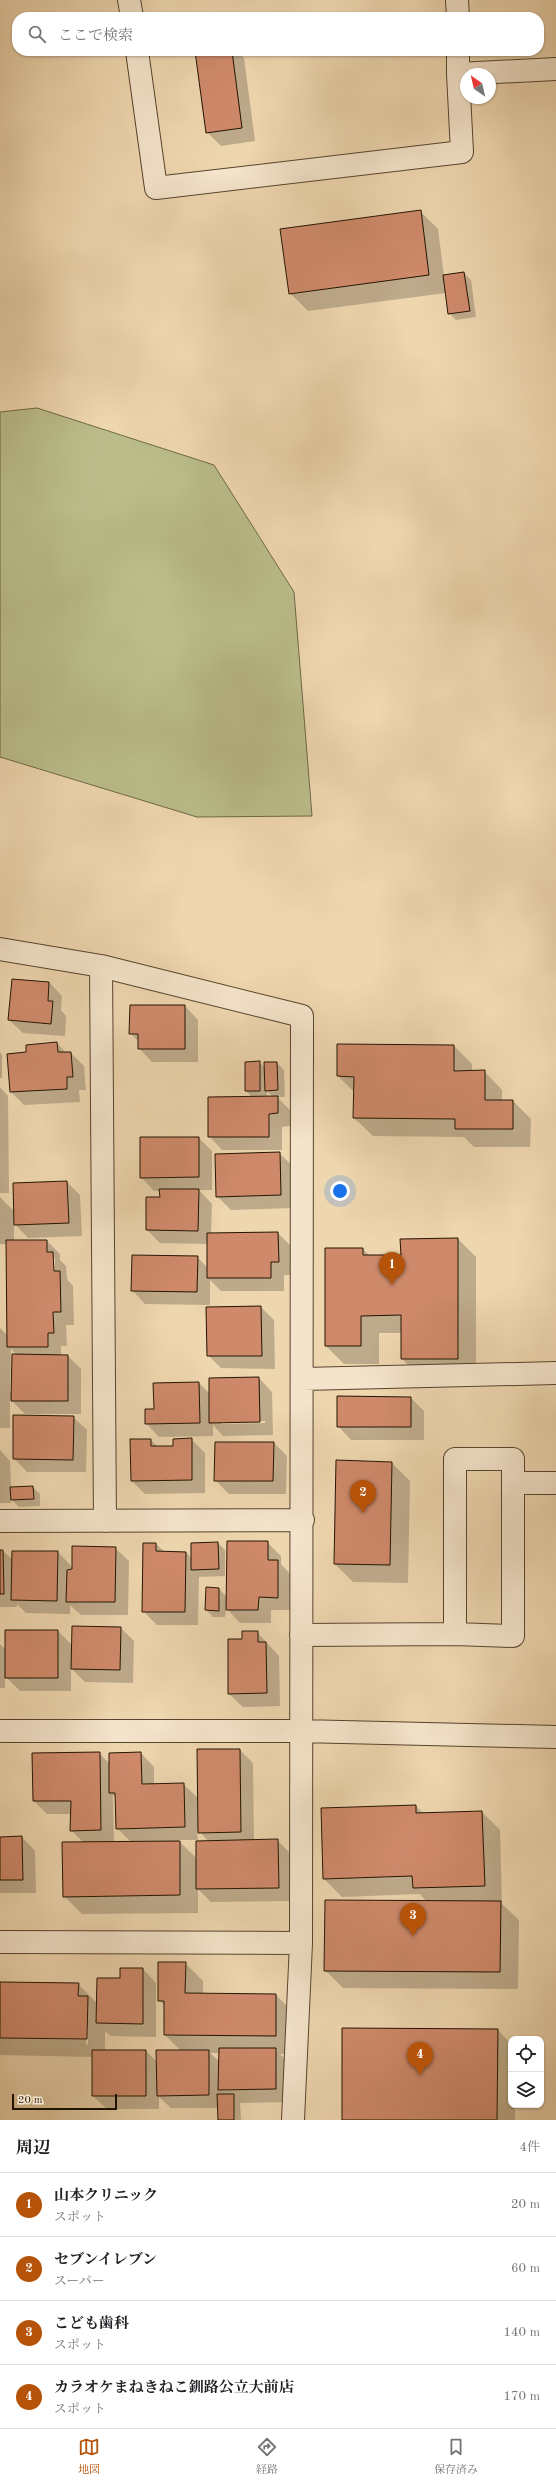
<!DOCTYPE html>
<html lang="ja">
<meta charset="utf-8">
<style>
:root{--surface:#fff;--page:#f6f6f6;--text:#202124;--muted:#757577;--line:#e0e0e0;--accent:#b45309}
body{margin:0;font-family:"Old Standard TT","Noto Serif JP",serif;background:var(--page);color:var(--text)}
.controls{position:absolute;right:12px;bottom:12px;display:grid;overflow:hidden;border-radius:8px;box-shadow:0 1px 3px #0004}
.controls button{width:36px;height:36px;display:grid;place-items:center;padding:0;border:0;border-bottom:1px solid var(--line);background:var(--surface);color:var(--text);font:20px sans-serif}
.compass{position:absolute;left:460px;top:68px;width:36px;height:36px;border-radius:50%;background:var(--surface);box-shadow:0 1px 3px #0004;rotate:326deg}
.scale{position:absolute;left:12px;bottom:10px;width:105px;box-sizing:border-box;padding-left:4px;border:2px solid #231400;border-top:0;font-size:11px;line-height:14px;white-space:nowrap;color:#231400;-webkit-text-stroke:3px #f4e4cb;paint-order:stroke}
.you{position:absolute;left:340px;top:1191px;width:14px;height:14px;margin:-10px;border:3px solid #fff;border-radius:50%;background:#1a73e8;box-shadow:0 0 0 6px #1a73e833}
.badge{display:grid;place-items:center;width:26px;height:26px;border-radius:50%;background:var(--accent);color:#fff;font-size:13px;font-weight:700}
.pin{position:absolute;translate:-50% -33px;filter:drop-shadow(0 1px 2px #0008)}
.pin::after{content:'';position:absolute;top:21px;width:14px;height:12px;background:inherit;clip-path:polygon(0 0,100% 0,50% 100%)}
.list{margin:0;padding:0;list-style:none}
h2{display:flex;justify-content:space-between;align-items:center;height:52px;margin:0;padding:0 16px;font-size:17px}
h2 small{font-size:13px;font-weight:400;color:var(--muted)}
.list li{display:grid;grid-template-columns:26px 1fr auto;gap:12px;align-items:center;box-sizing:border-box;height:64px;padding:0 16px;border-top:1px solid var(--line)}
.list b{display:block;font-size:15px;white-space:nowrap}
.list p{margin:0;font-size:13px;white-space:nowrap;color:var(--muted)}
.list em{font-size:13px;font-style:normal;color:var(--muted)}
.icon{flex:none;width:22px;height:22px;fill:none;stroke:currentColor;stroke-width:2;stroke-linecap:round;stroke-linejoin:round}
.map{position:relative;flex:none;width:556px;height:2120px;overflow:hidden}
.search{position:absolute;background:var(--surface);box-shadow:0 1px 3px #0004;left:12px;right:12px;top:12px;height:44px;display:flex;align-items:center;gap:10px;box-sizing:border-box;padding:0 14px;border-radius:16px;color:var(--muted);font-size:15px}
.sheet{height:308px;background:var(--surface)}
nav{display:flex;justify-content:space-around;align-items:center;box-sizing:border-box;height:56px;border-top:1px solid var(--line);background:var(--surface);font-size:11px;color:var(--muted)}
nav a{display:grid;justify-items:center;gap:2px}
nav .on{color:var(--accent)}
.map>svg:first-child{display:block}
</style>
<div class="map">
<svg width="556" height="2120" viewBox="0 0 556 2120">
<rect width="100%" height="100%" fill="#eed6af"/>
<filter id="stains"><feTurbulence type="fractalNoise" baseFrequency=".005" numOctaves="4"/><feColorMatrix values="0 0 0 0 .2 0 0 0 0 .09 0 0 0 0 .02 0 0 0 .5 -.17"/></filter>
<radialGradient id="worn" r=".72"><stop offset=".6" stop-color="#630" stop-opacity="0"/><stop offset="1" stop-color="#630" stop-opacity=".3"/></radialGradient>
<path fill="#babd8a" stroke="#6e6845" d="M37,408L214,465L294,592L312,816L197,817L0,757V412Z"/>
<path fill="#0003" fill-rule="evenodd" d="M196,51H237L244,58L255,141L221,146L207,132Z
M420,211L438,229L444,276L464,273L471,280L476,317L456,320L449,313L446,293L308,311L290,293Z
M49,982L62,996L61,1010L66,1016L65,1036L23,1033L9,1020Z
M185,1006L198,1020V1062H152L139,1048V1042L131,1034Z
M57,1043L66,1053H71L84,1066L86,1090H79L80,1102L24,1105L11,1092L8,1054L27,1053Z
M454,1046L472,1064V1072L484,1071L502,1090V1101H513L531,1119L530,1147H474L464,1137L373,1136L354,1118L355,1093L338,1076Z
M0,1052L2,1055V1078H0Z
M260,1063L265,1068L277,1063L284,1070L285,1097H277L291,1111V1126L282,1127V1150H222L209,1136L253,1098L246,1091ZM267,1091L273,1097H267Z
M0,1087L8,1096L9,1193H0Z
M199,1138L212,1151V1190H199L212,1204L211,1234L278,1233L291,1246L292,1275H284V1291H221L210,1280V1305L145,1304L132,1290L197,1257L208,1268V1244L160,1243L147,1230L161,1198L160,1191H154L141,1177Z
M279,1153L293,1166L294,1208L231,1210L217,1196Z
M67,1182L80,1195L82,1236L28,1238L14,1223V1241H47L60,1254V1260L66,1266L67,1279L73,1286L74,1325H66L67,1346H61V1356H68L81,1369V1414H25L10,1399V1428H0V1328L8,1336L7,1244H0V1197L14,1211ZM52,1256L55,1258V1276L53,1277ZM11,1349L17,1355L12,1392H10Z
M458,1239L476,1257V1377H420L402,1359V1333H379V1364H344L326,1346V1249H363L370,1256H402Z
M261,1307L274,1320L275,1369L221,1368L208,1355Z
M259,1378L272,1392L273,1435L223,1436L213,1425V1436L159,1437L146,1423L199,1383L210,1394ZM265,1421V1423L222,1424V1422Z
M411,1398L424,1411V1440H351L338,1426Z
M73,1417L87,1430L86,1472H27L14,1458Z
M191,1439L205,1453V1493L145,1494L132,1481L151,1440L158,1447H174Z
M274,1443L287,1456L286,1494H229L215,1480Z
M0,1450L10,1461L11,1488L33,1487L40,1494V1506L19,1507L11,1499V1503H0Z
M337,1461L392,1463L410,1481L408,1583L353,1582L335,1564Z
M267,1542L281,1556V1564L291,1575V1610H271V1623H240L226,1608L225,1617H213L206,1610L219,1589L227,1597Z
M218,1543L225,1550V1576L199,1577L198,1625H157L143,1611L144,1544H156L165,1552H186L192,1559Z
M115,1548L129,1561L128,1615H81L70,1605V1614L26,1613L17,1604V1607H0V1551H3L13,1560V1552H58L73,1568Z
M73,1627L121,1628L134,1641L133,1683L85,1682L71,1668V1691H20L5,1676V1688H0V1644L6,1650L58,1631L73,1646Z
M257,1632L279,1656L280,1706L243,1707L229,1694L243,1640Z
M198,1750H240L253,1763L254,1841L277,1840L291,1854L292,1901L211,1902L198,1889V1913L82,1914L64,1896L84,1843L71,1830L72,1814H47L34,1801L100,1754L110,1764L141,1753L154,1767V1785L183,1784L197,1797V1819H199ZM113,1795L116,1798L117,1828L131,1842H114ZM197,1830L200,1832L209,1842H198ZM178,1840H197V1859Z
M416,1806L424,1814L482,1812L500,1830L502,1904L519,1920L518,1989L343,1988L325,1970L427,1902L420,1894L342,1897L324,1879Z
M22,1837L35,1851L36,1893H0V1838Z
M185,1963L203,1981V1994L276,1995L294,2013L293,2054H280L289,2062V2102L240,2103L241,2120H219V2108H171L159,2097V2109H107L93,2096V2057L0,2055V1983L78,1984L97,2003L121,1979L143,1969L156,1983V2037L111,2036L105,2031V2051H146L157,2062L181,2051L165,2035V2006L159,2000ZM87,2002L88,2004V2045L86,2044ZM210,2053H220V2062Z
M498,2030L511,2044V2105H515V2120H343Z"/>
<path fill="#cf8a6b" stroke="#231400" d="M195,51H232L242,128L206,133Z
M421,210L429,275L289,294L280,229Z
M464,272L470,311L448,314L443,275Z
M12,979L49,982L48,1001H53L51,1024L8,1020Z
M130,1005H185V1049H138V1034H129Z
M57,1042L58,1052H71L73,1077H67V1089L10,1092L7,1054L26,1052V1045Z
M337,1044L454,1045V1071L485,1070V1100H513V1129H455V1119L353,1118L354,1077L337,1076Z
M260,1061V1091H245V1062Z
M264,1062H277L278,1090L265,1091Z
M278,1096V1113L269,1114V1137H208V1097Z
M140,1137H199V1177L140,1178Z
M280,1152L281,1195L216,1197L215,1154Z
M67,1181L69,1223L14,1225L13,1183Z
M159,1189H199L198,1231L146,1230V1197H160Z
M278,1232L279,1262H271V1278H207V1233Z
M458,1238V1359H401V1315L361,1316V1346H325V1248H363V1255H401L400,1239Z
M6,1240H47V1252H53L54,1271H60L61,1312H53L54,1333H48V1347H7Z
M132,1255L198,1256L197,1292L131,1291Z
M261,1306L262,1356H207L206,1307Z
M12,1354L68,1355V1401H11Z
M259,1377L260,1422L209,1423V1378Z
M199,1382L200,1423L145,1424V1409H154L153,1383Z
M337,1396L411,1397V1427H337Z
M13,1415L74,1416L73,1460L13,1459Z
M192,1438V1480L131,1481L130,1439H151V1446H173V1439Z
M215,1442H274L273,1481H214Z
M336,1460L392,1462L390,1565L334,1564Z
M33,1486L34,1499L11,1500L10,1487Z
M227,1541H268V1560H278V1598L259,1597L258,1610H226Z
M218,1542L219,1569L191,1570V1543Z
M143,1543H156V1551L186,1552L185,1612H142Z
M72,1546L116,1547L115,1602H66L67,1570L72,1569Z
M0,1550H3L4,1594H0Z
M12,1551H58L57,1601L11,1600Z
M206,1587L219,1588V1611L205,1610Z
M72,1626L121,1627L120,1670L71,1669Z
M5,1630H58V1678H5Z
M242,1631H258V1642H266L267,1693L228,1694V1639H242Z
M197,1749H240L241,1832L198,1833Z
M100,1752L101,1830L70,1831L71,1801H33L32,1753Z
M141,1752L142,1784L184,1783L185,1827L116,1829L115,1793H109V1753Z
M416,1805V1813L482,1811L485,1886L413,1888L412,1876L323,1879L321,1808Z
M22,1836L23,1880H0V1837Z
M278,1839L279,1888L196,1889V1841Z
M180,1841V1895L63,1897L62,1842Z
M325,1900L501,1901L500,1972L324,1971Z
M158,1962H186L185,1993L276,1994V2036L164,2035V2001H158Z
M120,1968H143V2024L96,2023L97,1978H120Z
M0,1982L79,1983L78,1996H88L87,2039L0,2038Z
M342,2028L498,2029L497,2120H342Z
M219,2048H276V2089L218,2090Z
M92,2050H146V2096H92Z
M156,2050H209V2095L157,2096Z
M217,2094H234V2120H218Z"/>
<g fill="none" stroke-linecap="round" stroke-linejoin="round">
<g stroke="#56442c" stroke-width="24">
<path id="minor" d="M129,0L132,17
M457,0L458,17
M137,51L156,188L462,152L458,74
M458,51V74L556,69
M0,949L101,966L302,1016L301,1943L293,2120
M101,966L105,1521
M303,1379L556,1373
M0,1521L303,1520
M455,1634L513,1636V1483H556
M301,1635L455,1634V1459H513V1483
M0,1731H300L556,1737
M0,1942L301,1943"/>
</g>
<use href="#minor" stroke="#f4e4cb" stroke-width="22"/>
</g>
<rect width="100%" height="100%" filter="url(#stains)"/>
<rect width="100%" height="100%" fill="url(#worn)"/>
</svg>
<div class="controls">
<button><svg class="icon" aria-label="locate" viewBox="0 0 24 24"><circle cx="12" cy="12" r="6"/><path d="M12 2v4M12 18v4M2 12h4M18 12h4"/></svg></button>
<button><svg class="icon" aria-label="layers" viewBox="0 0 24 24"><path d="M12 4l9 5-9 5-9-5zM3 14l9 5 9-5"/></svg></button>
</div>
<svg class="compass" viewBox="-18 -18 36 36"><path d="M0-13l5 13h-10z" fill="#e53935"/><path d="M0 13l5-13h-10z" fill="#757577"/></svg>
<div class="scale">20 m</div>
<div class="you"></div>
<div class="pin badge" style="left:392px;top:1285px">1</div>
<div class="pin badge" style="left:363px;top:1513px">2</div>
<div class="pin badge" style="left:413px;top:1936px">3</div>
<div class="pin badge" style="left:420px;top:2075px">4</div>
<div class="search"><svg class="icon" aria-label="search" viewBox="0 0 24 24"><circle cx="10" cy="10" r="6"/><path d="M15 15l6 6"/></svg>ここで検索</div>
</div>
<section class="sheet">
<h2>周辺<small>4件</small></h2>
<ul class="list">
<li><span class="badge">1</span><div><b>山本クリニック</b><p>スポット</p></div><em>20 m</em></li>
<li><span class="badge">2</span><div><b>セブンイレブン</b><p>スーパー</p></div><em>60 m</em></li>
<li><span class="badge">3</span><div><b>こども歯科</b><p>スポット</p></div><em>140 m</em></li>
<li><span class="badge">4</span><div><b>カラオケまねきねこ釧路公立大前店</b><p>スポット</p></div><em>170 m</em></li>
</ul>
</section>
<nav>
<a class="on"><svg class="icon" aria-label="map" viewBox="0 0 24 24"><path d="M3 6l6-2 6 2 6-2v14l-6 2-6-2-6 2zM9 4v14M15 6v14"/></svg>地図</a>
<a><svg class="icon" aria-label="directions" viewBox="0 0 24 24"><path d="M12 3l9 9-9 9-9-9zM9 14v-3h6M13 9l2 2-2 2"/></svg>経路</a>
<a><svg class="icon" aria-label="saved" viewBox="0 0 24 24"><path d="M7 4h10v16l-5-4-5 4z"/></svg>保存済み</a>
</nav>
